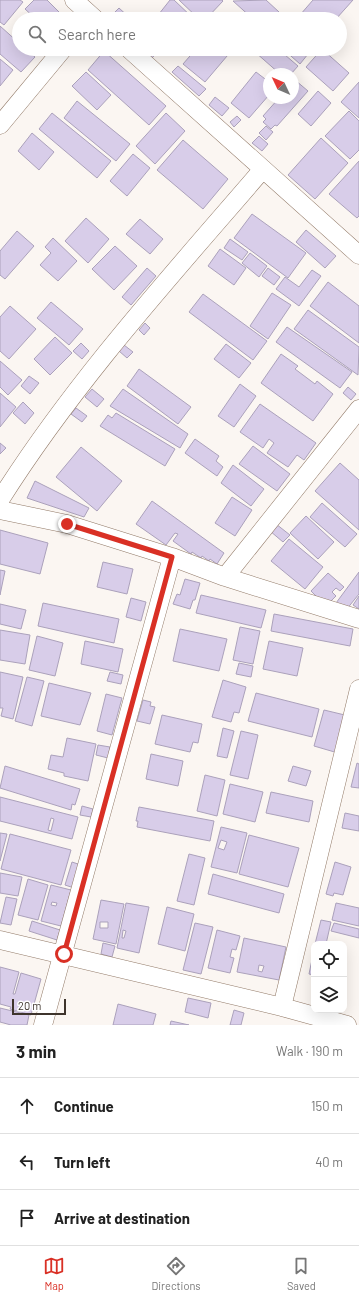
<!DOCTYPE html>
<meta charset="utf-8">
<style>
:root{--surface:#fff;--page:#f6f6f6;--text:#222;--muted:#767676;--line:#e0e0e0;--accent:#d93025}
body{margin:0;font-family:Barlow,sans-serif;background:var(--page);color:var(--text)}
.controls{position:absolute;right:12px;bottom:12px;display:grid;overflow:hidden;border-radius:8px;box-shadow:0 4px 16px #0002}
.controls button{width:36px;height:36px;display:grid;place-items:center;padding:0;border:0;border-bottom:1px solid var(--line);background:var(--surface);color:var(--text);font:20px sans-serif}
.compass{position:absolute;left:263px;top:68px;width:36px;height:36px;border-radius:50%;background:var(--surface);box-shadow:0 4px 16px #0002;rotate:314deg}
.scale{position:absolute;left:12px;bottom:10px;width:54px;box-sizing:border-box;padding-left:4px;border:2px solid #3e342c;border-top:0;font-size:11px;line-height:14px;white-space:nowrap;color:#3e342c;-webkit-text-stroke:3px #fff;paint-order:stroke}
.stop{position:absolute;width:12px;height:12px;margin:-9px;border:3px solid #d93025;border-radius:50%;background:#fff}
.stop.end{background:#d93025;border-color:#fff;box-shadow:0 1px 4px #0008}
.list{margin:0;padding:0;list-style:none}
h2{display:flex;justify-content:space-between;align-items:center;height:52px;margin:0;padding:0 16px;font-size:17px}
h2 small{font-size:13px;font-weight:400;color:var(--muted)}
.list li{display:grid;grid-template-columns:26px 1fr auto;gap:12px;align-items:center;box-sizing:border-box;height:56px;padding:0 16px;border-top:1px solid var(--line)}
.list b{display:block;font-size:15px;white-space:nowrap}
.list em{font-size:13px;font-style:normal;color:var(--muted)}
.icon{flex:none;width:22px;height:22px;fill:none;stroke:currentColor;stroke-width:2;stroke-linecap:round;stroke-linejoin:round}
.map{position:relative;flex:none;width:359px;height:1025px;overflow:hidden}
.search{position:absolute;background:var(--surface);box-shadow:0 4px 16px #0002;left:12px;right:12px;top:12px;height:44px;display:flex;align-items:center;gap:10px;box-sizing:border-box;padding:0 14px;border-radius:22px;color:var(--muted);font-size:15px}
.sheet{height:220px;background:var(--surface)}
nav{display:flex;justify-content:space-around;align-items:center;box-sizing:border-box;height:56px;border-top:1px solid var(--line);background:var(--surface);font-size:11px;color:var(--muted)}
nav a{display:grid;justify-items:center;gap:2px}
nav .on{color:var(--accent)}
.map>svg:first-child{display:block}
</style>
<div class="map">
<svg width="359" height="1025" viewBox="0 0 359 1025">
<rect width="100%" height="100%" fill="#fbf6f2"/>
<path fill="#d8cde9" stroke="#aba1bb" fill-rule="evenodd" d="M0,0H20L23,2L4,25L0,22Z
M34,0H47L66,19H36L25,9Z
M170,0H174L194,19H155Z
M179,0H222L223,1L206,19H199Z
M266,0L279,12L273,19H253L233,1Z
M313,0H353L336,19H304L300,15Z
M119,8L131,19H113L110,17Z
M0,26L19,43V49H26L35,57L21,72L0,54Z
M142,49H160L152,58Z
M168,49H177L173,54Z
M196,49H233L205,82L183,64Z
M240,49H251L246,55Z
M257,49H278L298,66L291,74H280L255,52Z
M283,49H312L300,64Z
M322,49L349,73L333,91L306,67Z
M104,51L166,106L149,125L88,70Z
M0,59L13,70L0,86Z
M178,66L206,89L199,96L172,72Z
M86,72L111,95L97,110L72,86Z
M256,72L269,82V95L249,118L231,103Z
M295,80L308,91L277,126L275,125L271,129L263,122L266,119L263,116L279,98H293V82Z
M359,82V118L341,102Z
M318,91L331,103L311,126L298,114Z
M215,97L229,108L222,116L209,105Z
M77,101L130,144L116,161L64,118Z
M349,111L359,121V150L350,159L325,136Z
M52,113L111,161L97,178L39,129Z
M166,113L185,131L155,164L136,146Z
M237,116L241,120L234,127L230,122Z
M266,126L273,132L266,140L259,133Z
M32,133L54,152L39,170L18,151Z
M259,136L268,144L262,151L252,143Z
M321,138L348,163L315,199L288,175Z
M183,140L228,179L203,209L157,170Z
M133,154L150,168L127,196L110,181Z
M359,161V216L357,218L329,194Z
M252,214L306,253L288,278L234,238Z
M86,218L109,239L88,263L65,241Z
M140,219L163,239L150,254L126,234Z
M306,230L336,256L325,268L296,242Z
M17,231L34,246L5,279L0,275V251Z
M53,238L77,261L58,281L40,265L51,253L45,247Z
M230,239L248,252L242,260L224,248Z
M115,246L137,266L114,290L92,269Z
M220,249L246,268L234,285L208,266Z
M250,253L267,266L259,277L242,263Z
M147,268L156,276L131,305L122,297Z
M268,268L280,277L274,285L262,276Z
M312,270L321,276L299,306L276,289L285,277L299,287Z
M328,282L359,306V343L310,306Z
M272,293L291,305L268,339L250,326Z
M203,294L267,341L253,360L189,312Z
M51,302L83,329L69,345L37,318Z
M10,306L36,329L9,359L0,351V317Z
M308,310L359,347L358,375L294,329Z
M145,323L150,328L144,335L139,330Z
M287,327L352,372L340,388L276,342Z
M55,337L72,353L50,375L34,359Z
M81,343L89,351L82,359L73,351Z
M226,344L251,363L239,378L214,359Z
M124,345L133,352L127,358L119,351Z
M281,354L298,366L295,369L315,384L317,381L333,394L313,421L261,383Z
M0,361L22,380L8,395L0,387Z
M139,369L191,407L178,424L127,386Z
M29,376L39,383L30,394L21,386Z
M240,384L256,396L234,427L218,416Z
M348,387L356,394L351,400L343,393Z
M92,389L104,399L97,407L85,397Z
M123,389L188,434L180,448L110,406Z
M0,393L16,407L0,427Z
M23,402L34,413L25,424L13,413Z
M260,404L316,443L304,460L297,455L288,467L267,453L274,443L269,439L263,448L240,432Z
M76,408L87,416L82,422L71,414Z
M116,413L175,449L165,466L100,426L108,415L112,418Z
M195,439L219,456L216,461L223,467L217,476L185,453Z
M0,443L6,448L0,454Z
M253,446L290,474L277,491L239,464Z
M81,447L122,481L97,511L56,477Z
M340,463L359,480V530L315,491Z
M233,465L264,489L251,506L221,483Z
M35,481L89,508L84,517L27,498Z
M232,497L252,510L235,536L215,523Z
M152,501L224,553L217,564L210,559L209,561L202,556L201,558L192,552L191,554L173,541L178,534L175,533L166,545L136,524Z
M322,503L357,534L345,547L310,517Z
M306,516L334,542L318,559L290,533Z
M276,524L290,535L283,542L270,531Z
M0,530L48,543L40,574L0,564Z
M289,539L323,567L305,589L271,561Z
M103,562L133,569L127,594L97,587Z
M0,570L5,571L0,595Z
M359,572V594L346,610L336,603Z
M328,573L344,587L340,591L336,588L332,592L336,596L326,606L311,591Z
M185,579L200,583L195,600H193L190,609L173,604L177,594L180,595Z
M201,595L266,610L261,628L196,613Z
M359,596V609L353,605Z
M131,598L146,602L141,621L126,617Z
M43,603L119,619L114,643L38,626Z
M0,604L26,610L21,629L0,624Z
M274,614L353,629L350,646L271,631Z
M240,627L260,631L253,664L233,660Z
M180,629L227,639L219,671L173,661Z
M0,630L30,635L25,664L0,660Z
M37,636L63,643L55,676L29,670Z
M85,641L123,649L118,672L81,664Z
M269,641L303,648L297,676L263,669Z
M239,663L253,666L251,677L236,674Z
M0,672L23,677L13,719L1,716L3,708H0Z
M110,672L123,675L121,684L107,681Z
M27,677L44,681L32,726L15,721Z
M223,680L246,687L239,713L234,712L231,722L212,717Z
M49,683L91,693L80,725L41,716Z
M256,693L319,709L312,737L248,721Z
M106,694L122,698L112,735L97,731Z
M143,700L151,702L150,706L155,707L150,724L137,721Z
M324,710L349,716L338,753L314,746Z
M162,715L202,724L198,743L193,742L190,752L155,744Z
M223,728L234,731L227,758L217,756Z
M241,731L258,735L248,779L230,775Z
M67,738L96,744L88,781L64,776V773L48,769L51,755L63,757Z
M98,745L110,747L108,758L96,755Z
M151,754L183,761L178,786L146,779Z
M357,763L359,764V788L351,787Z
M5,766L80,789L75,805L72,804L71,810L0,788Z
M293,766L311,771L306,786L288,781Z
M205,775L225,780L217,816L197,811Z
M230,784L263,792L255,822L223,814Z
M271,792L313,801L309,822L266,813Z
M0,797L78,817L72,839L0,821ZM51,818L54,819L51,831L48,830Z
M82,806L93,809L91,817L80,815Z
M139,807L214,821L210,841L137,827L138,821H136Z
M345,813L359,816V831L342,828Z
M221,827L247,833L237,873L211,867ZM221,840L227,842L224,850L218,848Z
M0,833L7,834L0,861Z
M10,834L71,850L61,885L1,869Z
M249,835L299,848L288,887L239,874Z
M189,854L205,858L194,905L177,901Z
M72,862L81,865L74,888L65,885Z
M335,862L351,867L343,895L334,893L333,896L326,894Z
M0,873L22,877L18,896L0,893Z
M213,874L284,894L279,913L208,894Z
M28,879L48,885L38,920L18,915Z
M51,885L71,890L61,926L41,921ZM52,902L57,903L56,906L51,905Z
M6,897L17,899L11,925L0,923Z
M101,900L124,904L116,944L93,939ZM100,922H108V928H100Z
M126,903L149,907L139,953L117,948ZM123,930L126,931L124,938H122Z
M336,903L359,908V926L332,920Z
M167,907L194,914L185,951L158,944Z
M321,920L331,922L326,944H315Z
M32,921L60,930L57,940L29,931Z
M195,923L213,927L201,974L183,970Z
M334,923L359,929V938L331,931Z
M217,930L240,936L236,950L232,949L230,957L234,958L230,973L208,968Z
M244,938L286,947L279,980L237,972ZM259,965L264,966L262,972L258,971Z
M103,943L115,946L112,957L101,954Z
M314,950V975L309,974Z
M0,967L19,972L13,994H15L21,973L41,979L31,1015L10,1009L11,1007L0,1004Z
M188,998L211,1003L208,1018L185,1012Z
M118,1004L156,1014L153,1025H113Z
M0,1008L29,1015L27,1025H11L0,1022Z
M234,1010L244,1013L241,1025H230Z
M171,1021L189,1025H170Z"/>
<g fill="none" stroke-linecap="round" stroke-linejoin="round">
<g stroke="#927a68" stroke-width="19">
<path id="minor" d="M74,0L95,19
M129,49L359,255
M0,125L63,49
M0,500C75,381 171,276 263,169
M0,510L67,524L172,557L225,577L359,619
M225,577L359,409
M0,940L282,1007L347,1025
M282,1007L359,689
M43,1025L172,557"/>
</g>
<use href="#minor" stroke="#fff" stroke-width="18"/>
</g>
<g fill="none" stroke-linecap="round" stroke-linejoin="round">
<path stroke="#d93025" stroke-width="5" d="M64,954L172,557L67,524"/>
</g>
</svg>
<div class="controls">
<button><svg class="icon" aria-label="locate" viewBox="0 0 24 24"><circle cx="12" cy="12" r="6"/><path d="M12 2v4M12 18v4M2 12h4M18 12h4"/></svg></button>
<button><svg class="icon" aria-label="layers" viewBox="0 0 24 24"><path d="M12 4l9 5-9 5-9-5zM3 14l9 5 9-5"/></svg></button>
</div>
<svg class="compass" viewBox="-18 -18 36 36"><path d="M0-13l5 13h-10z" fill="#e53935"/><path d="M0 13l5-13h-10z" fill="#767676"/></svg>
<div class="scale">20 m</div>
<div class="stop" style="left:64px;top:954px"></div>
<div class="stop end" style="left:67px;top:524px"></div>
<div class="search"><svg class="icon" aria-label="search" viewBox="0 0 24 24"><circle cx="10" cy="10" r="6"/><path d="M15 15l6 6"/></svg>Search here</div>
</div>
<section class="sheet">
<h2>3 min<small>Walk · 190 m</small></h2>
<ul class="list">
<li><svg class="icon" aria-label="ahead" viewBox="0 0 24 24"><path d="M12 20V5M6 11l6-6 6 6"/></svg><div><b>Continue</b></div><em>150 m</em></li>
<li><svg class="icon" aria-label="left" viewBox="0 0 24 24"><path d="M17 20v-9H6M10 6l-5 5 5 5"/></svg><div><b>Turn left</b></div><em>40 m</em></li>
<li><svg class="icon" aria-label="arrive" viewBox="0 0 24 24"><path d="M6 21V4h12l-3 4 3 4H6"/></svg><div><b>Arrive at destination</b></div></li>
</ul>
</section>
<nav>
<a class="on"><svg class="icon" aria-label="map" viewBox="0 0 24 24"><path d="M3 6l6-2 6 2 6-2v14l-6 2-6-2-6 2zM9 4v14M15 6v14"/></svg>Map</a>
<a><svg class="icon" aria-label="directions" viewBox="0 0 24 24"><path d="M12 3l9 9-9 9-9-9zM9 14v-3h6M13 9l2 2-2 2"/></svg>Directions</a>
<a><svg class="icon" aria-label="saved" viewBox="0 0 24 24"><path d="M7 4h10v16l-5-4-5 4z"/></svg>Saved</a>
</nav>
